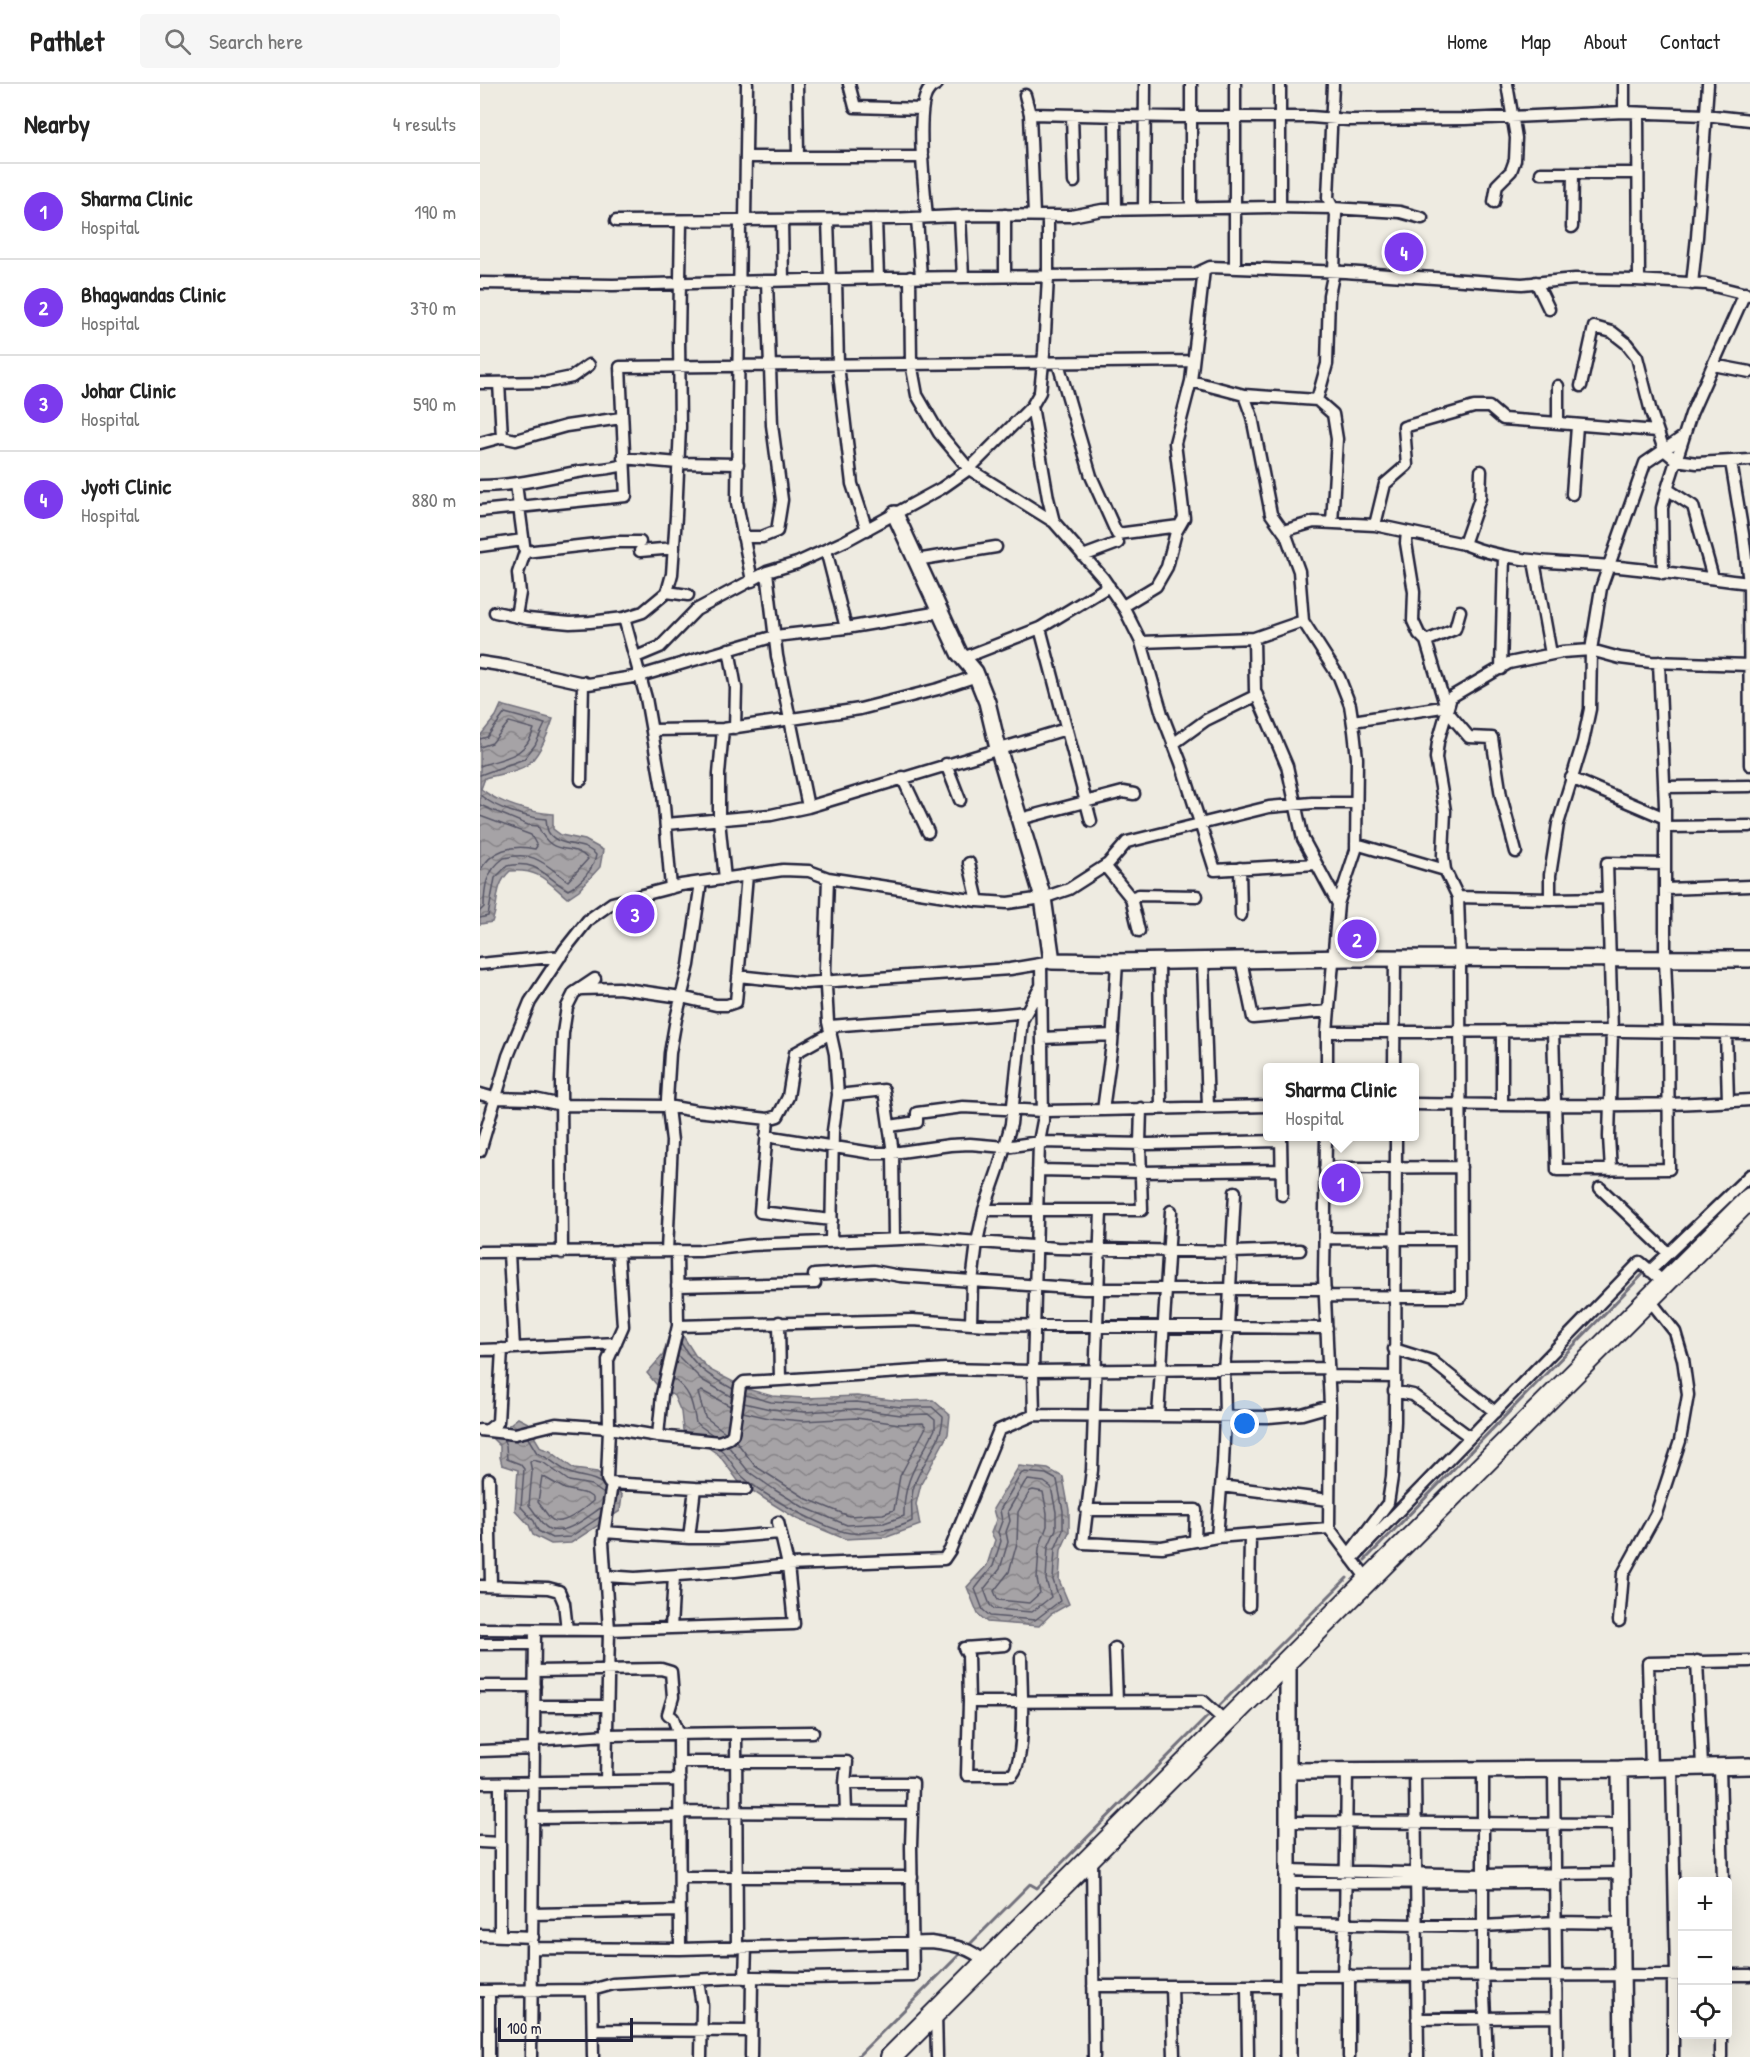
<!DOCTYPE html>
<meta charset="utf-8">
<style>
:root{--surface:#fff;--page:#f6f6f6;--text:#222;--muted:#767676;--line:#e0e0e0;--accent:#7c3aed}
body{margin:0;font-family:"Patrick Hand",sans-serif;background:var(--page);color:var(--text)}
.controls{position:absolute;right:18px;bottom:18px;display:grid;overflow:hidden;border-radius:6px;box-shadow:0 6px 24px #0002}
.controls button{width:54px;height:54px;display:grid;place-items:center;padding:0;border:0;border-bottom:2px solid var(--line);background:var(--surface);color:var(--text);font:30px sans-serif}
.scale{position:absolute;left:18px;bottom:15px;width:135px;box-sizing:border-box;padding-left:6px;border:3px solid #22223b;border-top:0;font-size:16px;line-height:21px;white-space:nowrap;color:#22223b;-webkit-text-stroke:4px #f7f3e8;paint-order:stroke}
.you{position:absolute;left:765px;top:1340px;width:21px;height:21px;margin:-15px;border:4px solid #fff;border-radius:50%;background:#1a73e8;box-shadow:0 0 0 9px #1a73e833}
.badge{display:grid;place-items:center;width:39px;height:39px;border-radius:50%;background:var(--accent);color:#fff;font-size:20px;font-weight:700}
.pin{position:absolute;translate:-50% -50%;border:3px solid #fff;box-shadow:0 2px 6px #0006}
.popup{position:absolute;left:783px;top:979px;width:156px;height:78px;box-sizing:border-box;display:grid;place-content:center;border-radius:6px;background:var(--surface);filter:drop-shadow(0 2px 4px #0005);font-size:20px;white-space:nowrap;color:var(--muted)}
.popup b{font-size:22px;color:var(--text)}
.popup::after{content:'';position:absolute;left:50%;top:100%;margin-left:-12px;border:12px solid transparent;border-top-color:var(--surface)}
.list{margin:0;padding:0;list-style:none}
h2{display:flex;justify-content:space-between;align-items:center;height:78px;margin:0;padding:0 24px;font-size:26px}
h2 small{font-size:20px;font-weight:400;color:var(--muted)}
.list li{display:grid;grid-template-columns:39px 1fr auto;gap:18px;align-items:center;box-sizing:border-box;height:96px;padding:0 24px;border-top:2px solid var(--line)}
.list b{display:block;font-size:22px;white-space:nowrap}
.list p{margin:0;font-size:20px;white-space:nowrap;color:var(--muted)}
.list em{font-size:20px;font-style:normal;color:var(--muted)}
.icon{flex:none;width:33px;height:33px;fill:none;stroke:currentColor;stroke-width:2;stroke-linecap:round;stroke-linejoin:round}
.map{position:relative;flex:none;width:1270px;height:1973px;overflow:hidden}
header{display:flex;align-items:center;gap:36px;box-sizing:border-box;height:84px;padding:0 30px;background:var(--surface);border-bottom:2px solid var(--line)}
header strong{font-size:28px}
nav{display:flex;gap:33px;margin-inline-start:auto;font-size:21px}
.search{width:420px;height:54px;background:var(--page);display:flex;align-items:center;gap:15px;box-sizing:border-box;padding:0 21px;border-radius:6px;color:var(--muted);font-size:22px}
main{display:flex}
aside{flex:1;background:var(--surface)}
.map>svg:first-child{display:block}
</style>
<header>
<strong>Pathlet</strong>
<div class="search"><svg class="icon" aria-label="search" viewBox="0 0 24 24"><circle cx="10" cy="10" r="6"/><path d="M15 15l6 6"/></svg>Search here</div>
<nav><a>Home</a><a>Map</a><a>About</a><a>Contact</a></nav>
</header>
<main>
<aside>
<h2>Nearby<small>4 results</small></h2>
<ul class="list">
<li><span class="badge">1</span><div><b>Sharma Clinic</b><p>Hospital</p></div><em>190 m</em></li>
<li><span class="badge">2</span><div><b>Bhagwandas Clinic</b><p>Hospital</p></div><em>370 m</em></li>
<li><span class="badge">3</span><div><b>Johar Clinic</b><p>Hospital</p></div><em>590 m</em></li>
<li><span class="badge">4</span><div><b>Jyoti Clinic</b><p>Hospital</p></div><em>880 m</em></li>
</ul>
</aside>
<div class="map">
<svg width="1270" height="1973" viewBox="0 0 1270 1973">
<defs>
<pattern id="water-waves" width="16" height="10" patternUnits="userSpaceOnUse" patternTransform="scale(1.5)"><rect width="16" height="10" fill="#a6a3a6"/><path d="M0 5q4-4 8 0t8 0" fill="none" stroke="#878488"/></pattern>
</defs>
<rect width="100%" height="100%" fill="#eeebe1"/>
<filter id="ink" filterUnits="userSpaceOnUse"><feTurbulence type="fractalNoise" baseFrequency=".0167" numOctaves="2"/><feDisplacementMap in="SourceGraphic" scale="12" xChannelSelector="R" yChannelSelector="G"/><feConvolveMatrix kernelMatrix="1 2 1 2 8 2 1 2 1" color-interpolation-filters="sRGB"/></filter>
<g filter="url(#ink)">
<path fill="url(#water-waves)" stroke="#716f7b" stroke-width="1.5" d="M21,621L73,635C68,650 60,671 47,681C35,689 18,690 5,694L1,705C21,720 49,728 73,730V745L81,751L105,756L123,766L120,783L99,806L87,814C66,796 59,785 30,787C13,803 20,818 12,838L0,840V652L16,632Z
M189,1251L203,1252L215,1271L230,1286L267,1305L292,1312L325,1314L377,1312L422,1317L453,1316L470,1331L468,1350L441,1400L436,1420L440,1441L407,1453L365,1455L317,1435L288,1417L259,1398L239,1371L203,1346L201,1328L194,1312L176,1300L167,1289L183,1271Z
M38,1334L52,1341L55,1354L61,1364L70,1367L94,1385L117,1388L135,1402L142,1412L140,1427L91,1459L71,1460L53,1451L49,1441L35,1426L38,1386L22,1381L20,1373V1362L12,1354Z
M539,1382L568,1385L583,1393L589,1426V1448L581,1466L579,1496L589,1520L571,1530L559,1542L507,1538L498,1530L487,1503L507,1481L515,1456L511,1449L516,1436L513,1425Z"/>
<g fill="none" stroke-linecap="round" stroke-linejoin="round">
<path stroke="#575666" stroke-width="1.5" d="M0,655L7,653L25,629L65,640L55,661L44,675L0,691
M0,663L12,659L29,638L54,645C45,674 25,673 0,682
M0,711C17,725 44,733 66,735C67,739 66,745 69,749C79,764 104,757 116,771C114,785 101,799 88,806C65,793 58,775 27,782L15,794L8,832L0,834
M0,721L48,741L58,742C72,776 92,757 108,775L88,797C65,781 56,766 24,774C6,787 4,803 4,823L0,827
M0,732L51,751L57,762L55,765C32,760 11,766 0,787
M201,1259C216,1284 227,1291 253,1305
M198,1272L222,1296L252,1313
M193,1295C211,1307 212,1318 216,1339L233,1351
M245,1348L225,1333L218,1309L222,1307L250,1322
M48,1354L57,1369C70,1374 78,1383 90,1389C101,1394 112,1392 122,1400
M23,1355L26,1361L27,1375L40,1380L44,1385L41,1423L54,1437L58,1447L72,1454L90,1453L120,1433
M256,1357L275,1382L327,1415L369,1432L403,1430L414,1426L420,1392L446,1343L443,1339L420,1340L376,1334L323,1337L289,1334L263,1328
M248,1362L269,1388L295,1406L323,1423L367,1441L404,1439L424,1432C423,1394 439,1378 455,1345V1336L448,1330L421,1331L376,1325L324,1328L290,1325L264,1319
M240,1365C249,1372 254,1385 263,1393C282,1411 340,1442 365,1448C381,1452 418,1445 432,1437C432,1424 430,1412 435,1399C443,1376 462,1359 463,1333L452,1323H421L376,1318L325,1320L291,1318L265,1311
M544,1388L566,1390L577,1396L583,1427V1446L575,1465L573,1496L580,1517L555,1536L510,1532L503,1526L495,1505L513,1482L521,1457L518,1448L522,1437L520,1426L541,1390Z
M62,1392L85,1405L107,1410L113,1414V1417C105,1424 80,1445 70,1434C66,1429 62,1423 58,1418Z
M548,1396L564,1398L571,1403L576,1428V1445L568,1463L566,1496L571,1513L552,1528L514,1525L510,1521L504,1505L520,1485L528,1458L526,1448L530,1437L528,1427L545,1398Z
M553,1406L563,1408L567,1429V1442L559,1464L557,1495L560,1509L549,1519L518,1516L514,1507L529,1488L537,1459L538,1428L550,1407Z
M122,1423C108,1432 78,1459 63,1440C58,1434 54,1427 49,1421L52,1388L50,1378L53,1376L64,1379L89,1397L111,1401L124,1410"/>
<path stroke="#716f7b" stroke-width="3" d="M885,1476L1167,1186
M736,1625L867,1494
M490,1860L550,1800L557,1804L727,1633
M377,1973L480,1870"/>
<g stroke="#22223b" stroke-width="15">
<path id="street" d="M317,0L318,73
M369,0L375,23L442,25
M1144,0V28
M545,11L550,30L554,131
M1158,29L1159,196
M550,30L696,33H831L869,36L985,35L1144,28L1225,31L1270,36
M592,31L594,98
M635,32L636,125
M266,73H443
M1061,89H1158
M1014,118L1017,101L1031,87L1035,76L1036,54L1027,0
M800,123V0
M711,124V0
M664,125L665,0
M525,131V192
M480,132L483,193
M568,132V192L564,269L560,308L552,322L568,414L574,438L623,494L645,526L661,558L682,630L701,679L735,786L836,780
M447,133C445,109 434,22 449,6C451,3 454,2 457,0
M437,134L441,193
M396,135L398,194
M302,136L303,196
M348,136L350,195
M136,137L410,135L499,131L591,132L622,126L793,123L853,124L920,128L942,134
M260,137L257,419L272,497
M265,137L267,0
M1092,143L1093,89
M755,184V0
M430,193L431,279L437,311L459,349L489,385L574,438
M356,195L358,281L372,400L387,446
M1056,198L1069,225
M0,199L133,201L405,194L715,190L730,183L865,188L1042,200L1095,195L1156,196L1226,200L1270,211
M1212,200L1217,153L1228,0
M578,279L611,392L637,450L699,442
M1233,281L1270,288
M711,297L764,311L772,333L791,430L806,451L819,487L823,537L859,593L870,621L874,647L877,674L876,766L858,820L847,948V984
M0,299L68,298L92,293L109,281
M1078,302V339L1177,347
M1101,302L1114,243L1132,248L1146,259L1157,273L1171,328L1184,366L1196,376L1217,379L1270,376
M764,311L837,316L853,330L857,355L852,439
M837,316L847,280L849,211L854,187L856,130L848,114L853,0
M22,353L36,356L86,342L141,334
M0,359L22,353L19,299
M143,374L198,379L258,380
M1251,378L1263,450L1269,499L1270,681
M1001,387L1000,414L984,460C1030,479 1080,478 1129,482C1176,486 1223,494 1270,499
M36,400L45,468L134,458H160
M0,402C34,402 64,394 97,388C113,385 128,386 143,381
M1187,405L1213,422L1233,494
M1092,410L1097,342
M0,427L146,412L140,283L713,277
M895,441L905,400L927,381L924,343L994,323H1009L1023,335L1078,339
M803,447L834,438L895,441L984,460
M927,448L926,459L934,508L933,537L939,550L946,557
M263,453H282L297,447L302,416L292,341L287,197
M0,462L43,456
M346,466L366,544L460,528
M160,467L194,464
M603,472L638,459
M436,476L516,463
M1054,477L1071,570
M287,488L297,572L328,723
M1183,489L1182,424L1187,405L1211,330L1265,209
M187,508L208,511
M643,522L676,502L687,483L696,448L704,434L695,359L711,297L724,186
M980,527L975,545L946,557L967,627L989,653L1012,654L1021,712L1036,768
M15,528L48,535L90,539L110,538L144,534L163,528L187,508L192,490L196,432L200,343L199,255L201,137
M36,532L40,509L38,489L45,468
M144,534L166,614L183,710L191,804
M560,544L611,737
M774,554L775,607L807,682L823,755L858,820
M661,558L774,554L823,537
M249,565L256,604L255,644
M156,573L180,563L216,526L287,488L317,479L365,457L462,404L489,385L552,322
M483,574L560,544L629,502
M0,578L26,582L108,600L160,592L295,552L366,544
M1021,585L1024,472
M873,637L962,623L967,627
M243,645L239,690V736L245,795
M172,646L243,645L380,625L458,605L497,592
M693,660L726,636L777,611
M466,680L480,716
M422,693L448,748
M1091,694L1185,734
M101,696L103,598
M1184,703L1270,702
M540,735L643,708L654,710
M186,740L291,731L328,723L586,645
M1185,743L1270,742
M876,760L965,786
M489,779L498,817
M625,782L651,814L659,811L717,812
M760,784L761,831
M348,794L345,885L348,938L355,970L358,1011L353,1047L351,1157
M1185,805L1270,802
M978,813L1070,815L1127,814
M651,814L659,847
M1070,815V791L1078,740L1103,658L1110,625L1111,566L1121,504L1165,379L1203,353
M761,876L773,934L849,927
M723,877L728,1023
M637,878L632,960L623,1026L788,1022
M679,878L681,1023
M0,880L81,872
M258,892L325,899L530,885L566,879
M101,905L138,904L201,913L236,921H247L256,918L267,791
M349,942C415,936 481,935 546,928
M1022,947V1021
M1073,947L1077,1086L1189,1085L1188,948L1185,875V722L1179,578
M847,948L1143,947L1270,949
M1246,949L1248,1017
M562,954L633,951
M914,984L915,874
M0,1010L14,1014L54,1015L82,1021L187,1022L216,1027L288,1035L280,1128L352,1136
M358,1011L404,1006L413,1069L414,1155
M934,1020C1046,1021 1158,1024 1270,1016
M288,1035L298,1032L308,1013L315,969L351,949
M410,1042L437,1038V1029L483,1023L563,1027L623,1026
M286,1052L392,1069H413L470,1061L490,1060L525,1063L559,1058L563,1037L561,881
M846,1052L844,1192L850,1322L849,1444L888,1496
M801,1053L802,1111
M801,1057L668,1060L559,1058L553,1287L554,1331L789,1333L822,1330L850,1322
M0,1067L28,972L50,918L85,865L108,836L132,819L201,801L303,786L329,787L348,794L498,817L528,819L563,814L589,805L628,780L647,758L789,723L832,719H876
M845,1084L981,1083
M558,1086L661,1088L801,1086
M1131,1086L1129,1053L1132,947L1127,779L1185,780
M1120,1104L1188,1169
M504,1126H662L660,1060L661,1024
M621,1126L612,1386L603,1459L682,1463L737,1453L849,1444
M845,1154L981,1155
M187,1167L192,1057L187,1016L190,969L196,935L209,881L221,798
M197,1167L198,1242L432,1236L507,1241L847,1244
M0,1168L219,1167L271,1161L447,1154L577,1164L752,1168L820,1166
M29,1169L34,1264L136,1259
M82,1169L81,997L83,949L87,923L94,909L115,895
M1170,1187L1270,1091
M334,1191L394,1187L420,1192L604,1205H845
M197,1202L335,1199
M845,1212L981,1213L980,874L978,813L965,786L963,771L965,727L956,674L958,658L971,613L1029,579L1082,568L1111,566L1140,574L1171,578L1270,581
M299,1238L300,1296L466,1285L553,1287L848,1284
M491,1240L492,1198L497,1158L504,1126L519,1083L531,1040L542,936L561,902
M914,1265L952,1277L1015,1328
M0,1266L28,1265
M849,1292L914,1293
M914,1307L933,1311L990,1353
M678,1332L691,1127
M0,1346L35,1350L76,1340L129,1344L128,1276L143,1242L138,1167
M8,1346L18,1338L22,1265
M178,1352L182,1310L198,1242
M9,1395L11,1501
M741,1402L849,1416
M266,1405L215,1404L129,1399L127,1395L129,1344L178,1352L239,1358L249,1354L253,1350L260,1302L264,1298L300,1296
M606,1426H716L715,1457
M124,1448L209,1454H240L300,1449
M737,1453L743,1379L745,1333L744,1284L748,1243L755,1108
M209,1454L215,1404
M873,1465L908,1419L912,1393L915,1337L916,1052
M872,1475L1160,1178L1185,1199
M126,1492L155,1494L255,1487L308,1481L464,1475L470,1466L519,1346L554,1331
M0,1502L68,1504L79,1507L84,1519L87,1546
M769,1522L770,1451
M1139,1537L1143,1490L1176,1430L1200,1357L1208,1311L1203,1275L1195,1248L1169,1215
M191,1544L194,1492
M0,1545L129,1546L314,1540L308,1481L298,1438
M0,1560H55
M525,1561L484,1564L488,1571L489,1618L723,1617L746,1638
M635,1564L637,1617
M1217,1577L1222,1683
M55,1587L181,1585L191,1588L193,1613L188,1630L193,1634L199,1650L200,1865
M0,1602H55
M489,1618L487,1691H532C547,1676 541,1597 541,1573
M55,1622H127
M256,1649L257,1864
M54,1656L127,1651L333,1648
M0,1667L54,1665
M200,1678H367L365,1699L366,1729
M1240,1683L1243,1798
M1192,1684L1196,1891
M1171,1685L1168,1579L1270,1577
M935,1686L938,1973
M1003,1686V1891L1007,1973
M1074,1686L1077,1973
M126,1697L129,1546L123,1457L132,1400
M0,1699L200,1696
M20,1699V1852
M200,1728L432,1729
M54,1734L200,1732
M808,1738L1141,1740
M0,1758L20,1759
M612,1772L614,1973
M808,1786L1003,1791L1142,1789
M200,1793H432
M808,1799L1065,1798L1067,1800L1075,1798
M53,1830L200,1827
M808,1839L1003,1842L1076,1838L1143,1839
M0,1851L53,1853
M53,1864L200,1865L451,1858C472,1861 490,1863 505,1878
M863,1891L865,1841L867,1686
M869,1891V1973
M1248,1891H1270
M808,1892L1202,1891
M265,1894L266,1863
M218,1896L222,1921L221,1973
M613,1902H808
M692,1902L694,1973
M767,1902L768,1973
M112,1906L133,1900L272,1893
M0,1907L112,1906L113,1973
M456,1928L457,1973
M937,1935L1076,1933
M113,1946L271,1947
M1241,1950V1973
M9,1973V1907
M51,1973L55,1546
M271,1973L272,1893L324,1894L433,1892L431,1762L433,1699H365
M1193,1973V1891"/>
</g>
<g stroke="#22223b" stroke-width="20">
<path id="secondary" d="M415,430L479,569L495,588L507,618L518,664L563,814L572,877L637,878L870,874L1270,875
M808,1576V1973
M1140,1685L1143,1973
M808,1687L1140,1685L1270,1682"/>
</g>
<g stroke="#22223b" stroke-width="24">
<path id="highway" d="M411,1973L1270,1114"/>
</g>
<use href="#street" stroke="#f7f3e8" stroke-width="10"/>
<use href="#secondary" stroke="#f7f3e8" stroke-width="15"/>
<use href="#highway" stroke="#f7f3e8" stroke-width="20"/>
</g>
</g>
</svg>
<div class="controls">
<button>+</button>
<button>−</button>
<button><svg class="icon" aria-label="locate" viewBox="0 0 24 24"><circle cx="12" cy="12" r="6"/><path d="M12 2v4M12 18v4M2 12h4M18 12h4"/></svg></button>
</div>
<div class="scale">100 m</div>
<div class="you"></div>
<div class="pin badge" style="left:861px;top:1099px">1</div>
<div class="popup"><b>Sharma Clinic</b>Hospital</div>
<div class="pin badge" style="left:877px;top:855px">2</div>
<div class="pin badge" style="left:155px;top:830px">3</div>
<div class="pin badge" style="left:924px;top:168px">4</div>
</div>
</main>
